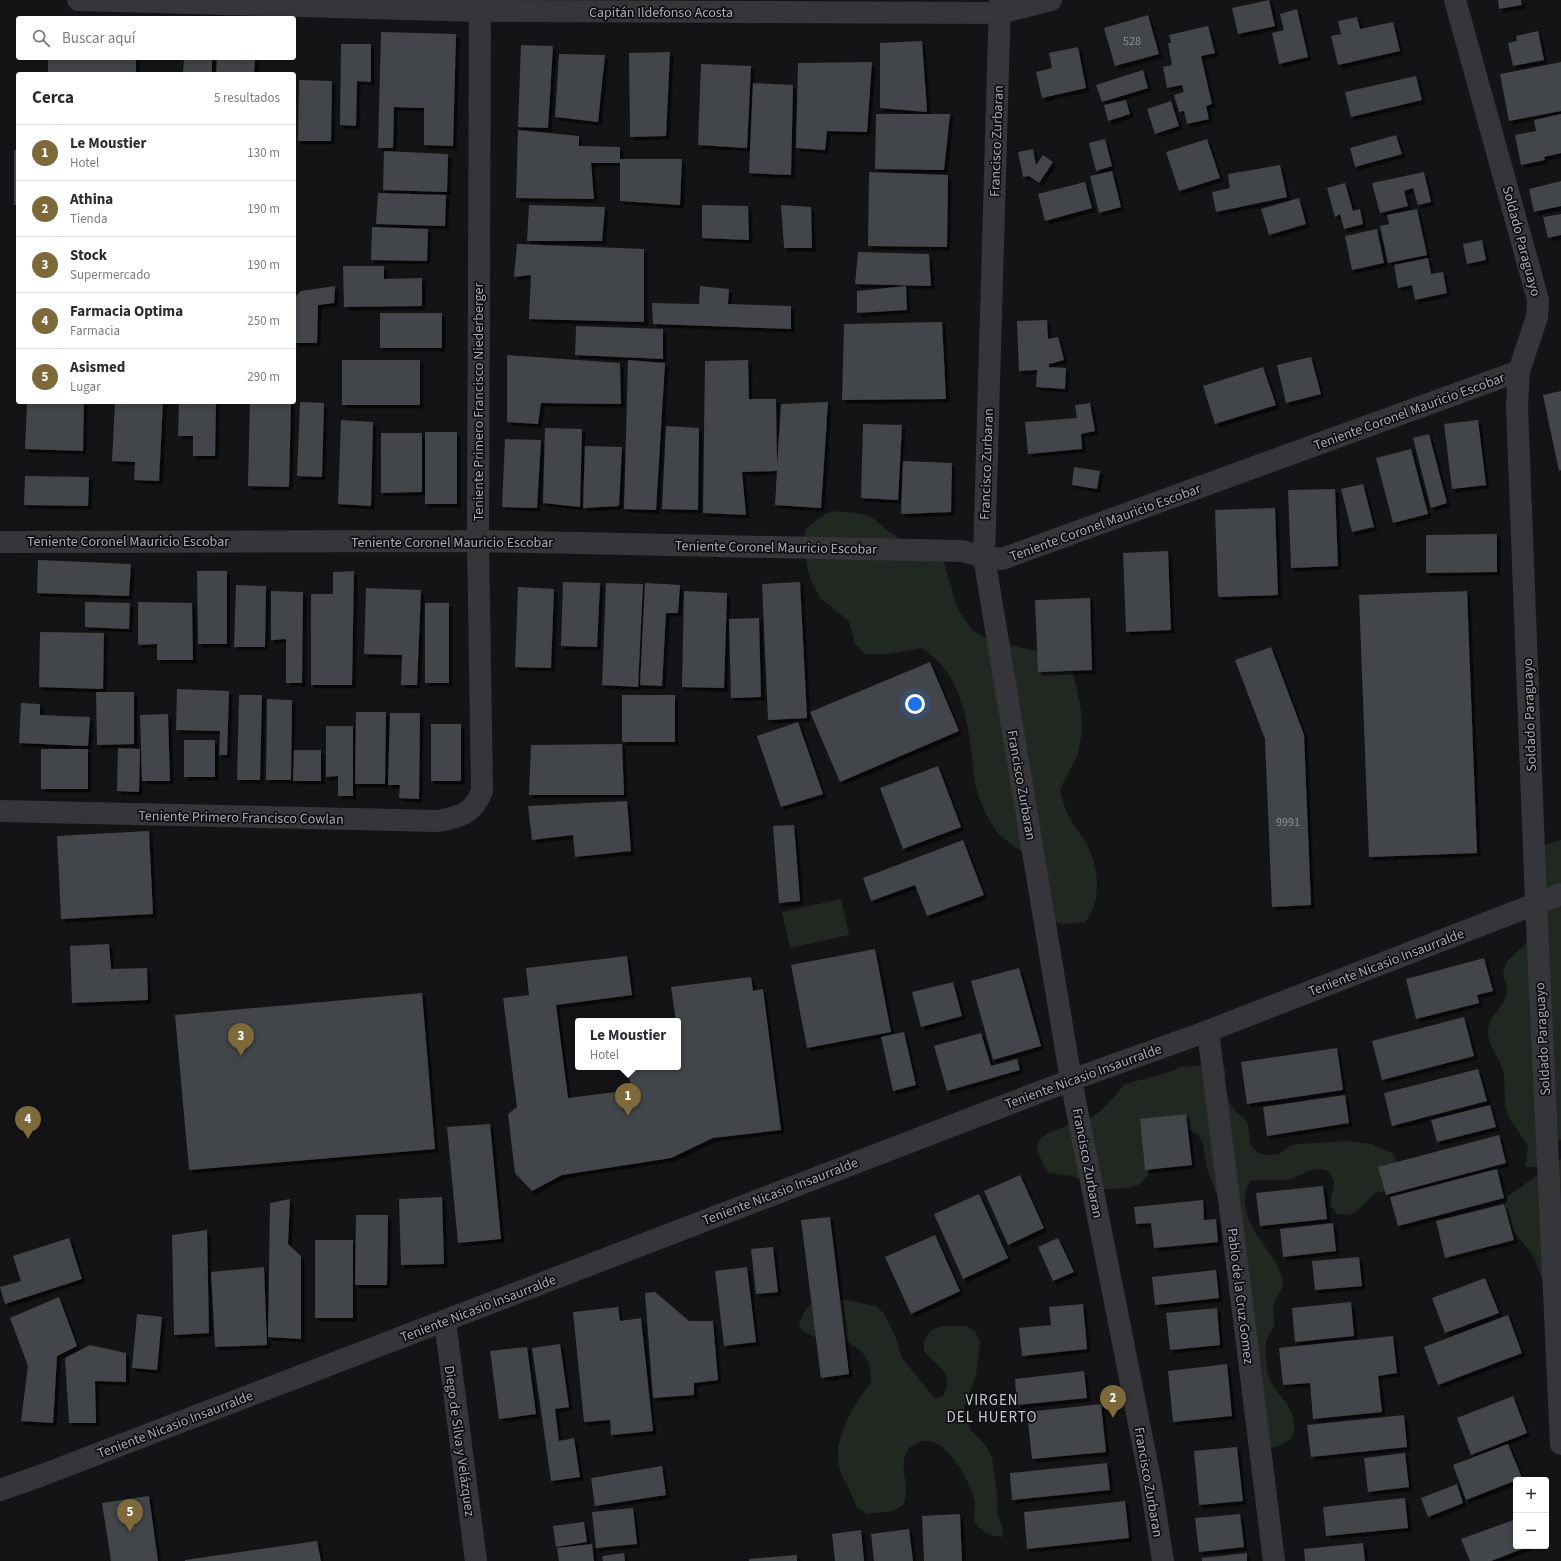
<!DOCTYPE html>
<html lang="es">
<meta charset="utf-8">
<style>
:root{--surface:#fff;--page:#f7f7f7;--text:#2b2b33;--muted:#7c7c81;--line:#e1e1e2;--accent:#7d6939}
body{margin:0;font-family:"Source Sans 3",sans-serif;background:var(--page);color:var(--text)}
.controls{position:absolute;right:12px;bottom:12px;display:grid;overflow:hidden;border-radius:4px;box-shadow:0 2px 6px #0003}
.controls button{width:36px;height:36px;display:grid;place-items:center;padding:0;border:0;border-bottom:1px solid var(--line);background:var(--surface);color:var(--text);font:20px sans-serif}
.you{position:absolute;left:915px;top:704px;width:14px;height:14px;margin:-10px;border:3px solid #fff;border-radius:50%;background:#1a73e8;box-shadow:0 0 0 6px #1a73e833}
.badge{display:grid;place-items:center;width:26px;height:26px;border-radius:50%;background:var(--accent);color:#fff;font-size:13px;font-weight:700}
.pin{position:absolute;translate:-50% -33px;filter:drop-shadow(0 1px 2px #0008)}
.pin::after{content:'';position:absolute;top:21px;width:14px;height:12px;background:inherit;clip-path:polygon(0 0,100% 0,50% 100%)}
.popup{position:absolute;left:575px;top:1018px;width:106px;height:52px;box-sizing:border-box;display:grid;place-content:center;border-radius:4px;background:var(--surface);filter:drop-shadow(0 1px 3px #0005);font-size:13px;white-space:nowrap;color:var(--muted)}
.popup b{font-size:15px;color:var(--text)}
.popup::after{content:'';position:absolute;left:50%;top:100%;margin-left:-8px;border:8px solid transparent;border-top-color:var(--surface)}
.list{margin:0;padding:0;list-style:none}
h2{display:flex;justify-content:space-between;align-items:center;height:52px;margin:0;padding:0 16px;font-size:17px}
h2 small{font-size:13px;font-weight:400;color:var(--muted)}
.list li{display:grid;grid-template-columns:26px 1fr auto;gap:12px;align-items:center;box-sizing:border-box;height:56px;padding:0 16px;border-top:1px solid var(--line)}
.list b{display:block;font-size:15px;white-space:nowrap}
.list p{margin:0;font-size:13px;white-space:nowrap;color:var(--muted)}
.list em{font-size:13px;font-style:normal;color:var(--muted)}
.icon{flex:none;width:22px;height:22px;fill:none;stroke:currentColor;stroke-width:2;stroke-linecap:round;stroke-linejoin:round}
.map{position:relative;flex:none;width:1561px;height:1561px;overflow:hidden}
.search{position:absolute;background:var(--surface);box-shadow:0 2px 6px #0003;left:16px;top:16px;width:280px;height:44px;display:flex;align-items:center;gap:10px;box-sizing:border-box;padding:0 14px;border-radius:4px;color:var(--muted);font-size:15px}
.panel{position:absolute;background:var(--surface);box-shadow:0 2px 6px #0003;left:16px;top:72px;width:280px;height:332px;border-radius:4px}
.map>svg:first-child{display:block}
</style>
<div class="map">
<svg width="1561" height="1561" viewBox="0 0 1561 1561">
<defs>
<filter id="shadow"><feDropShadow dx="3.5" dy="3.5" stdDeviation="0" flood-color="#0009"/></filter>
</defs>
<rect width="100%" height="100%" fill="#141416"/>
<path fill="#212822" d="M836,511L862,514L874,519L891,533L913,548L943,559L955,601L959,611L973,631L993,642L1043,652L1054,656L1073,673L1081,709L1082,731L1078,754L1060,789C1062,796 1063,803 1066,810C1070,821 1079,831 1085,841C1099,865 1103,900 1085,922L1063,924L1051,920C1047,907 1040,874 1033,864C1025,852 1012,846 1001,836C990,826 979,799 975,784C969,735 968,678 922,648L888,654H865L855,644L849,621L821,599L810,578L804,552V538L806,528L825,514Z
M1561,840V1139L1537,1167H1525L1528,1145L1509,1118L1505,1106L1504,1074L1500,1063L1490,1043L1488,1032L1490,1021L1504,1002L1507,991L1503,971L1508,960L1525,945L1529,934L1539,847Z
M841,899L849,935L790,948L782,912Z
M1223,1064C1228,1077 1224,1075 1224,1085C1225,1101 1235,1113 1247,1121L1251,1145L1258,1153L1268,1155L1279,1154L1289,1146L1301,1144L1347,1141L1372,1144L1392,1153L1404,1173L1387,1191L1375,1193L1359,1209L1349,1215L1337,1214L1330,1205L1334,1181L1329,1171C1306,1164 1303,1179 1284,1180C1272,1181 1262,1179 1250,1181C1233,1213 1262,1239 1277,1265C1279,1270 1283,1277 1283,1282C1283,1289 1276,1297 1274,1304C1272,1311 1275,1319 1274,1326C1273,1330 1270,1333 1268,1336C1264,1346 1266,1360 1267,1370C1271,1396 1295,1399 1294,1429C1293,1442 1282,1445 1270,1448L1227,1222L1206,1166L1203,1144L1198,1134L1187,1129L1153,1153L1148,1175L1140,1184L1128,1188L1105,1189L1072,1176L1048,1173L1037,1151L1039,1140L1048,1133L1069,1125L1081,1123L1092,1117L1103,1109L1125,1084L1170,1072L1180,1067Z
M1561,1159V1354L1555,1314L1534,1257L1504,1219L1505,1206L1508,1196Z
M842,1299L876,1306L884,1314L895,1335L902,1358L935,1399L944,1395C954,1370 938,1369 924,1351V1340L931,1330L942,1326H966L975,1331L980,1342L976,1375L964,1407L966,1419L971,1430L986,1446L992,1458L998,1502L997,1514L1002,1526L1003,1537C991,1536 981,1533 975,1522C972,1514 977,1505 974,1498C968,1478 944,1433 919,1442C912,1445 907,1449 905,1456C901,1469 907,1481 906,1493C906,1497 904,1501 903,1505L893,1511L867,1514L856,1507C853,1494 846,1485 841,1473C829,1443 854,1405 871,1382C871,1355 863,1351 841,1338C825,1341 809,1338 799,1326C806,1299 818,1300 842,1299Z"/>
<path fill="#434449" filter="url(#shadow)" d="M1269,0L1275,26L1238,34L1232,8Z
M1498,0H1521L1522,5L1499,9Z
M1297,9L1308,57L1279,64L1272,33L1284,30L1280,14Z
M1148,15L1159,54L1115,66L1104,28Z
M1357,17L1360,29L1393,22L1400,51L1338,65L1331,36L1341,34L1338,21Z
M1208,26L1215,53L1201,56L1212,104L1206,106L1209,119L1187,124L1184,111L1179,112L1174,95L1184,92L1182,85L1167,88L1163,67L1172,65L1168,43H1171L1169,35Z
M1538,31L1544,60L1513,66L1508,43L1517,41L1516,36Z
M381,32L456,34L453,146L424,145V108L394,107L393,148H378Z
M922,41L927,112L880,108V43Z
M341,44H371V82L357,81L356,126L340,125Z
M521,45L553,46L548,128L518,127Z
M1078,47L1086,88L1042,98L1036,72L1052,68L1049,53Z
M670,52L666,136L630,137L629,53Z
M559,54L605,55L598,122L555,117Z
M48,58H136V74H48Z
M184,58H212V74H183Z
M217,58H255L254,74H216Z
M872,62L867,132L827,131L825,150L796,148L798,63Z
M1561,62V111L1509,121L1500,74Z
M701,64L751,66L747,148L698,145Z
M1143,70L1148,88L1102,102L1096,85Z
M1416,76L1422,100L1351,117L1345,92Z
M299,80L332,81L331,141H298Z
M753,83L793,85L791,175L749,173Z
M1126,100L1130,114L1108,121L1104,105Z
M1171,101L1179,126L1155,134L1147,109Z
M876,114H950L944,170L875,169Z
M1561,114V153L1544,157L1545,160L1521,165L1515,135L1536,131L1534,120Z
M518,130L579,136V146L620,147V159H682L680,205L620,201V163H591L594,199L516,198Z
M1396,135L1402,154L1355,167L1350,148Z
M1105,139L1112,166L1096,171L1089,143Z
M1207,139L1220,178L1179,191L1166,152Z
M1033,149L1036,165L1043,155L1053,162L1039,183L1029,176L1023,177L1018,152Z
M14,150H18V205H14Z
M384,151L448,154L447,192L383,190Z
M1280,165L1287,197L1216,212L1212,192L1230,188L1228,174Z
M1112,171L1121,207L1099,213L1090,176Z
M869,172L948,175L947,247L868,246Z
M1424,172L1431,202L1418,205L1413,188L1404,191L1408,206L1380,213L1372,183Z
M1561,181V206L1534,212L1529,189Z
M1085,182L1092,208L1045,221L1038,194Z
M1345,183L1353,211L1360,209L1363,224L1344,229L1340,214L1335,217L1327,188Z
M378,193L446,195L445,226L376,224Z
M1299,198L1306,224L1269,235L1261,209Z
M529,205L605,207L602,241H527Z
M702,205L748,206L749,240L702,238Z
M781,205L811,207L812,248H784Z
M1417,209L1427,255L1388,263L1380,226L1389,224L1387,215Z
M1561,214V235L1548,238L1543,217Z
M372,227L428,229L427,261L371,260Z
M1377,229L1384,263L1352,270L1345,236Z
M1482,240L1486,260L1467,264L1463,244Z
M517,244L644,249V322L529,319L531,275L514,277Z
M858,252L929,254L931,286L855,284Z
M1428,258L1431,274L1443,272L1447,293L1415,300L1412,285L1398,288L1394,265Z
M343,266H384V279L422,278V306L344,307Z
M335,286L334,303L318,305L317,343H294V298L301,291Z
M700,286L729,289L728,304L791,306V329L653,324L652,303L699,304Z
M906,286L907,310L857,313V291Z
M380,313H442V348H380Z
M1047,320L1048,339L1058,337L1064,360L1049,364V367L1066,368L1065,389L1036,387L1037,370L1019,371L1017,321Z
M942,322L946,399L842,400L844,324Z
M576,326L663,329V359L575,355Z
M507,355L620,363L621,404L541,403L538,424L507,422Z
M1311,357L1321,394L1286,403L1277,365Z
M342,360H420V405H342Z
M628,360L665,363L656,510L624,509Z
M748,360L749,399H776L777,467L781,404L828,402L821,508L775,505L777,471L742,472L746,515L703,513L705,361Z
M1263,367L1276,405L1215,424L1203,386Z
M1561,391V470L1559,471L1543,395Z
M27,402H84L83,451L25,449Z
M115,402H163L159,481L134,480L135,462L112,461Z
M179,402H216L215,456H193V436H178Z
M250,402H291L289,487L248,486Z
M300,402L324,403L322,477L297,476Z
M1090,403L1095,431L1081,434L1082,449L1028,454L1025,422L1077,418L1075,405Z
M341,420L373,422L371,506L338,504Z
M1478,420L1486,485L1452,489L1444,424Z
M863,424L902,425L898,500L861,498Z
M666,426L699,428L698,510L662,509Z
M545,428L582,429L580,507L543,503Z
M425,432H457V504H425Z
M381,433H422V492L381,493Z
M1429,434L1447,503L1431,508L1413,438Z
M505,439L541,440L537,508L502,507Z
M585,446L622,447L619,506L583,508Z
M1411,449L1428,514L1393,523L1376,458Z
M903,461L952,463L951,512L901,514Z
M1074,467L1100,471L1097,489L1072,485Z
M25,476L89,477L88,506L24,505Z
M1363,484L1374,527L1352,532L1341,489Z
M1335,489L1338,566L1291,568L1288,490Z
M1275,508L1278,595L1218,597L1215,510Z
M1497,534V572L1426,573V535Z
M1168,551L1171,630L1126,632L1123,553Z
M38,560L131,564L129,596L37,593Z
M197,571H227V644H198Z
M354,571L352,685H311V594H333V572Z
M563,582L600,583L597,647L561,646Z
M800,582L807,718L768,720L762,584Z
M606,583L643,584L638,687L602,685Z
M645,583L680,585L678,613H666L662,686L640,685Z
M236,585L266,586L265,647H234Z
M518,587L554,589L551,668L515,667Z
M366,588L421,590L417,685H401L402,655L364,654Z
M271,591L303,592L302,683H286V639L271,640Z
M684,591L727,593L724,688L682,687Z
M1467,591L1477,853L1369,857L1359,595Z
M1090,598L1092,670L1038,672L1035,600Z
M85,602L130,603L129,629L85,627Z
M138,602L192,603L193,660H157V644L138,645Z
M425,603H449V683H425Z
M759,618L761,697L731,698L729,619Z
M40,632L104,633L103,689L39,687Z
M1271,647L1304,735L1311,905L1272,907L1265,739L1235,660Z
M930,662L959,731L840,782L810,712Z
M177,689L229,691L227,755H219L220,731L176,730Z
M96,692H134V744L97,745Z
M239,695H262L260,780H237Z
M622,695H675V742H622Z
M267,699L292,700L291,780H266Z
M21,703L40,704V715L90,717L88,746L19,743Z
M356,712H386L385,784H355Z
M390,713H420L419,799L399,798L400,785H388Z
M168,714L170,781H142L140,715Z
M798,722L823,794L781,807L757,736Z
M431,724H461V781H431Z
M326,726H353V796H338V776L326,777Z
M184,740H215V777H184Z
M622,744L624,795H529L531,745Z
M118,748L140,749L139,792L117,791Z
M41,749H88V789H41Z
M294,750H321V781H293Z
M938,766L961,827L903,849L880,788Z
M627,801L631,851L575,857L573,835L532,840L528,806Z
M794,825L800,901L779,903L773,826Z
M149,831L153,914L61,919L57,836Z
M963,840L984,895L927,916L915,885L871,901L863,878Z
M109,944L111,969L147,968L148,1000L72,1003L70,946Z
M875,949L891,1032L807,1048L791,965Z
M627,956L632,995L556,1005L568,1098L631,1090L628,1067H678V1054H680L678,1021H676L671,987L751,977L753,991L763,989L781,1130L713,1138L671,1158L562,1175L532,1191L515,1173L508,1114L517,1107L503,998L529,995L526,968Z
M1484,958L1493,991L1477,995L1479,1003L1416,1019L1406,979Z
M1019,968L1041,1046L993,1060L971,981Z
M953,982L962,1016L921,1027L912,992Z
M422,993L435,1149L189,1170L175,1015Z
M1464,1017L1474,1056L1382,1080L1372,1041Z
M904,1032L916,1085L893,1091L881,1037Z
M981,1033L991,1066L1017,1059L1020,1070L947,1091L934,1046Z
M1337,1048L1343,1090L1247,1104L1241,1062Z
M1478,1069L1487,1101L1392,1126L1384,1093Z
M1345,1095L1349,1123L1267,1136L1263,1107Z
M1490,1105L1496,1127L1437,1142L1431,1120Z
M1186,1114L1192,1165L1145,1170L1140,1119Z
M490,1124L501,1239L458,1243L447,1127Z
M1499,1135L1506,1163L1386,1195L1378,1167Z
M1497,1169L1504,1198L1398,1226L1390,1197Z
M1020,1175L1044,1228L1008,1245L984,1191Z
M1323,1186L1327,1219L1260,1226L1256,1193Z
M979,1194L1008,1258L963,1279L934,1214Z
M442,1197L444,1264L401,1265L399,1199Z
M290,1199L288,1244L301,1256V1339L268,1337L270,1203Z
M1203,1200L1204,1220L1216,1219L1218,1242L1154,1248L1151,1223L1136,1224L1134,1207Z
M1504,1204L1514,1240L1445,1258L1436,1221Z
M356,1215H388L387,1285H355Z
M830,1217L849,1374L821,1378L801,1220Z
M1333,1223L1336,1251L1283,1257L1280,1229Z
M207,1230L209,1333L174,1335L172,1235Z
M935,1235L960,1291L911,1314L885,1257Z
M69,1238L82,1279L5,1304L0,1287L21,1281L13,1256Z
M1058,1238L1074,1272L1053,1281L1038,1247Z
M315,1240H353V1318H315Z
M773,1247L778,1292L756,1294L751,1249Z
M1359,1257L1362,1286L1315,1290L1312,1261Z
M264,1267L267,1345L215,1347L211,1272Z
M747,1267L756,1342L724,1346L715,1271Z
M1216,1270L1219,1298L1155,1305L1152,1277Z
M1485,1278L1499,1313L1445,1333L1432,1298Z
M655,1292L689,1321H713L718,1380L694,1383V1395L653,1398L645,1293Z
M59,1297L77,1346L57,1356L53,1423L21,1421L28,1366L10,1318Z
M1351,1302L1354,1336L1295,1342L1292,1308Z
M1083,1304L1087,1349L1022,1356L1019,1328L1051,1325L1049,1307Z
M618,1307L620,1321L641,1318L653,1431L611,1435L610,1420L584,1422L573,1312Z
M1217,1308L1220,1345L1170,1350L1166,1313Z
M137,1314L162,1317L157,1370L132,1368Z
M1508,1315L1522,1353L1438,1385L1424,1347Z
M1393,1336L1397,1373L1378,1376L1382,1412L1313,1419L1310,1383L1283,1385L1279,1348Z
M560,1344L569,1407L555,1409L559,1441L574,1438L580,1477L551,1481L532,1348Z
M90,1345L126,1353V1382L95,1381L96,1423H69L65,1358Z
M527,1347L536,1414L499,1419L490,1351Z
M1227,1364L1232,1416L1173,1422L1168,1371Z
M1084,1371L1087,1398L1017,1405L1015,1379Z
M1513,1396L1527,1433L1471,1455L1457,1418Z
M1101,1404L1106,1452L1032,1459L1027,1412Z
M1404,1415L1407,1447L1311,1457L1307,1425Z
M1508,1444L1522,1478L1466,1500L1453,1465Z
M1237,1447L1243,1501L1199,1505L1194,1451Z
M1405,1453L1409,1487L1368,1492L1364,1458Z
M1107,1463L1110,1490L1012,1500L1010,1473Z
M662,1466L666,1495L595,1506L591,1478Z
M1457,1484L1463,1503L1428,1517L1421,1498Z
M149,1496L158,1561H111L102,1503Z
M1405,1498L1408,1528L1326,1536L1323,1507Z
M1125,1501L1129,1538L1027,1549L1024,1512Z
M633,1508L637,1544L596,1548L592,1512Z
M960,1514L962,1561H924L922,1516Z
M1240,1514L1244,1547L1199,1552L1195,1518Z
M1516,1519V1546H1530L1491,1561H1470L1461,1539Z
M584,1522L587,1542L556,1547L553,1526Z
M909,1529L913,1561H874L871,1534Z
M861,1530L864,1561H835L832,1534Z
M317,1541L321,1561H185V1560Z
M1363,1543L1365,1561H1305L1304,1549Z
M592,1544L594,1561H559L557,1548Z
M624,1553L625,1561H603L602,1556Z
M1247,1553V1561H1202V1558Z
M797,1555V1561H749V1559Z"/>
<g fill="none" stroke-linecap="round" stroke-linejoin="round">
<path stroke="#36363a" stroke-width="22" d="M78,0L480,11L1000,13L1051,0
M1000,0L984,557L1071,1080L1151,1484L1163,1561
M1455,0L1538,300L1537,317L1519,371L1517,406L1536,903L1561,1444
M0,542L478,541L962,551L984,557L1002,559L1519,371
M0,811L438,821C460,817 473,814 482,791L478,541L480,0
M1208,1031L1274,1561
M445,1321L476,1561
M0,1490L40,1476L1071,1080L1208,1031L1561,894"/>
</g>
<g text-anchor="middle" stroke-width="3.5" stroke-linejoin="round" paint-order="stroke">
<g font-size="12" fill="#8e919a">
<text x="1132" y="45">528</text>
<text x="1288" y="826">9991</text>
</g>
<g font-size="14" fill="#a7abb5" stroke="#0f0f11">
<text x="661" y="17">Capitán Ildefonso Acosta</text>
<text transform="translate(996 141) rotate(-88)" y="5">Francisco Zurbaran</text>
<text transform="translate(1522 241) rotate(75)" y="5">Soldado Paraguayo</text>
<text transform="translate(478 402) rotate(-90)" y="5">Teniente Primero Francisco Niederberger</text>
<text transform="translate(1409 411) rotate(-20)" y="5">Teniente Coronel Mauricio Escobar</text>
<text transform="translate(986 464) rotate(-88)" y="5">Francisco Zurbaran</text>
<text transform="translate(1105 522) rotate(-20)" y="5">Teniente Coronel Mauricio Escobar</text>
<text x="128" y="546">Teniente Coronel Mauricio Escobar</text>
<text x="452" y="547">Teniente Coronel Mauricio Escobar</text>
<text transform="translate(776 547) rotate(1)" y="5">Teniente Coronel Mauricio Escobar</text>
<text transform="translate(1529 715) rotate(-92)" y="5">Soldado Paraguayo</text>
<text transform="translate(1022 785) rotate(80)" y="5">Francisco Zurbaran</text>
<text transform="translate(241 817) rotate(1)" y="5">Teniente Primero Francisco Cowlan</text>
<text transform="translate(1386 962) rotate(-21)" y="5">Teniente Nicasio Insaurralde</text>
<text transform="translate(1542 1039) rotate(-93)" y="5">Soldado Paraguayo</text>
<text transform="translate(1083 1076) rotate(-20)" y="5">Teniente Nicasio Insaurralde</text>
<text transform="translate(1088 1163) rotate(79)" y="5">Francisco Zurbaran</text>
<text transform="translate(780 1191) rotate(-21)" y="5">Teniente Nicasio Insaurralde</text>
<text transform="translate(1241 1296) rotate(83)" y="5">Pablo de la Cruz Gomez</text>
<text transform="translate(478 1308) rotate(-21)" y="5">Teniente Nicasio Insaurralde</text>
<text transform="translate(175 1424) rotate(-21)" y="5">Teniente Nicasio Insaurralde</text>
<text transform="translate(460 1441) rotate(82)" y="5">Diego de Silva y Velázquez</text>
<text transform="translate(1149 1482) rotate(80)" y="5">Francisco Zurbaran</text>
</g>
<g font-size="15" letter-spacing="1" fill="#c8cad1" stroke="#0f0f11">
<text x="992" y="1405">VIRGEN<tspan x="992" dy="17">DEL HUERTO</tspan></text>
</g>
</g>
</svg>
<div class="controls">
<button>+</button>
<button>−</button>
</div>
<div class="you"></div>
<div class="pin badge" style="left:628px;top:1116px">1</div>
<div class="popup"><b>Le Moustier</b>Hotel</div>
<div class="pin badge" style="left:1113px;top:1418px">2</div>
<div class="pin badge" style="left:241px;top:1056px">3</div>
<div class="pin badge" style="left:28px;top:1139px">4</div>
<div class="pin badge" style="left:130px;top:1532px">5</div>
<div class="search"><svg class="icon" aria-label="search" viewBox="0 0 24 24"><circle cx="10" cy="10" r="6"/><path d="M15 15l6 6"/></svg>Buscar aquí</div>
<section class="panel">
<h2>Cerca<small>5 resultados</small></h2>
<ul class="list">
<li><span class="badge">1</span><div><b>Le Moustier</b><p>Hotel</p></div><em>130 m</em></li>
<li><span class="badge">2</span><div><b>Athina</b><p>Tienda</p></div><em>190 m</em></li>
<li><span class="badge">3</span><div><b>Stock</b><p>Supermercado</p></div><em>190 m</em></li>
<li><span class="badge">4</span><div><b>Farmacia Optima</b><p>Farmacia</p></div><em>250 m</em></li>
<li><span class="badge">5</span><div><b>Asismed</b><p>Lugar</p></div><em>290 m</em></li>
</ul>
</section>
</div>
